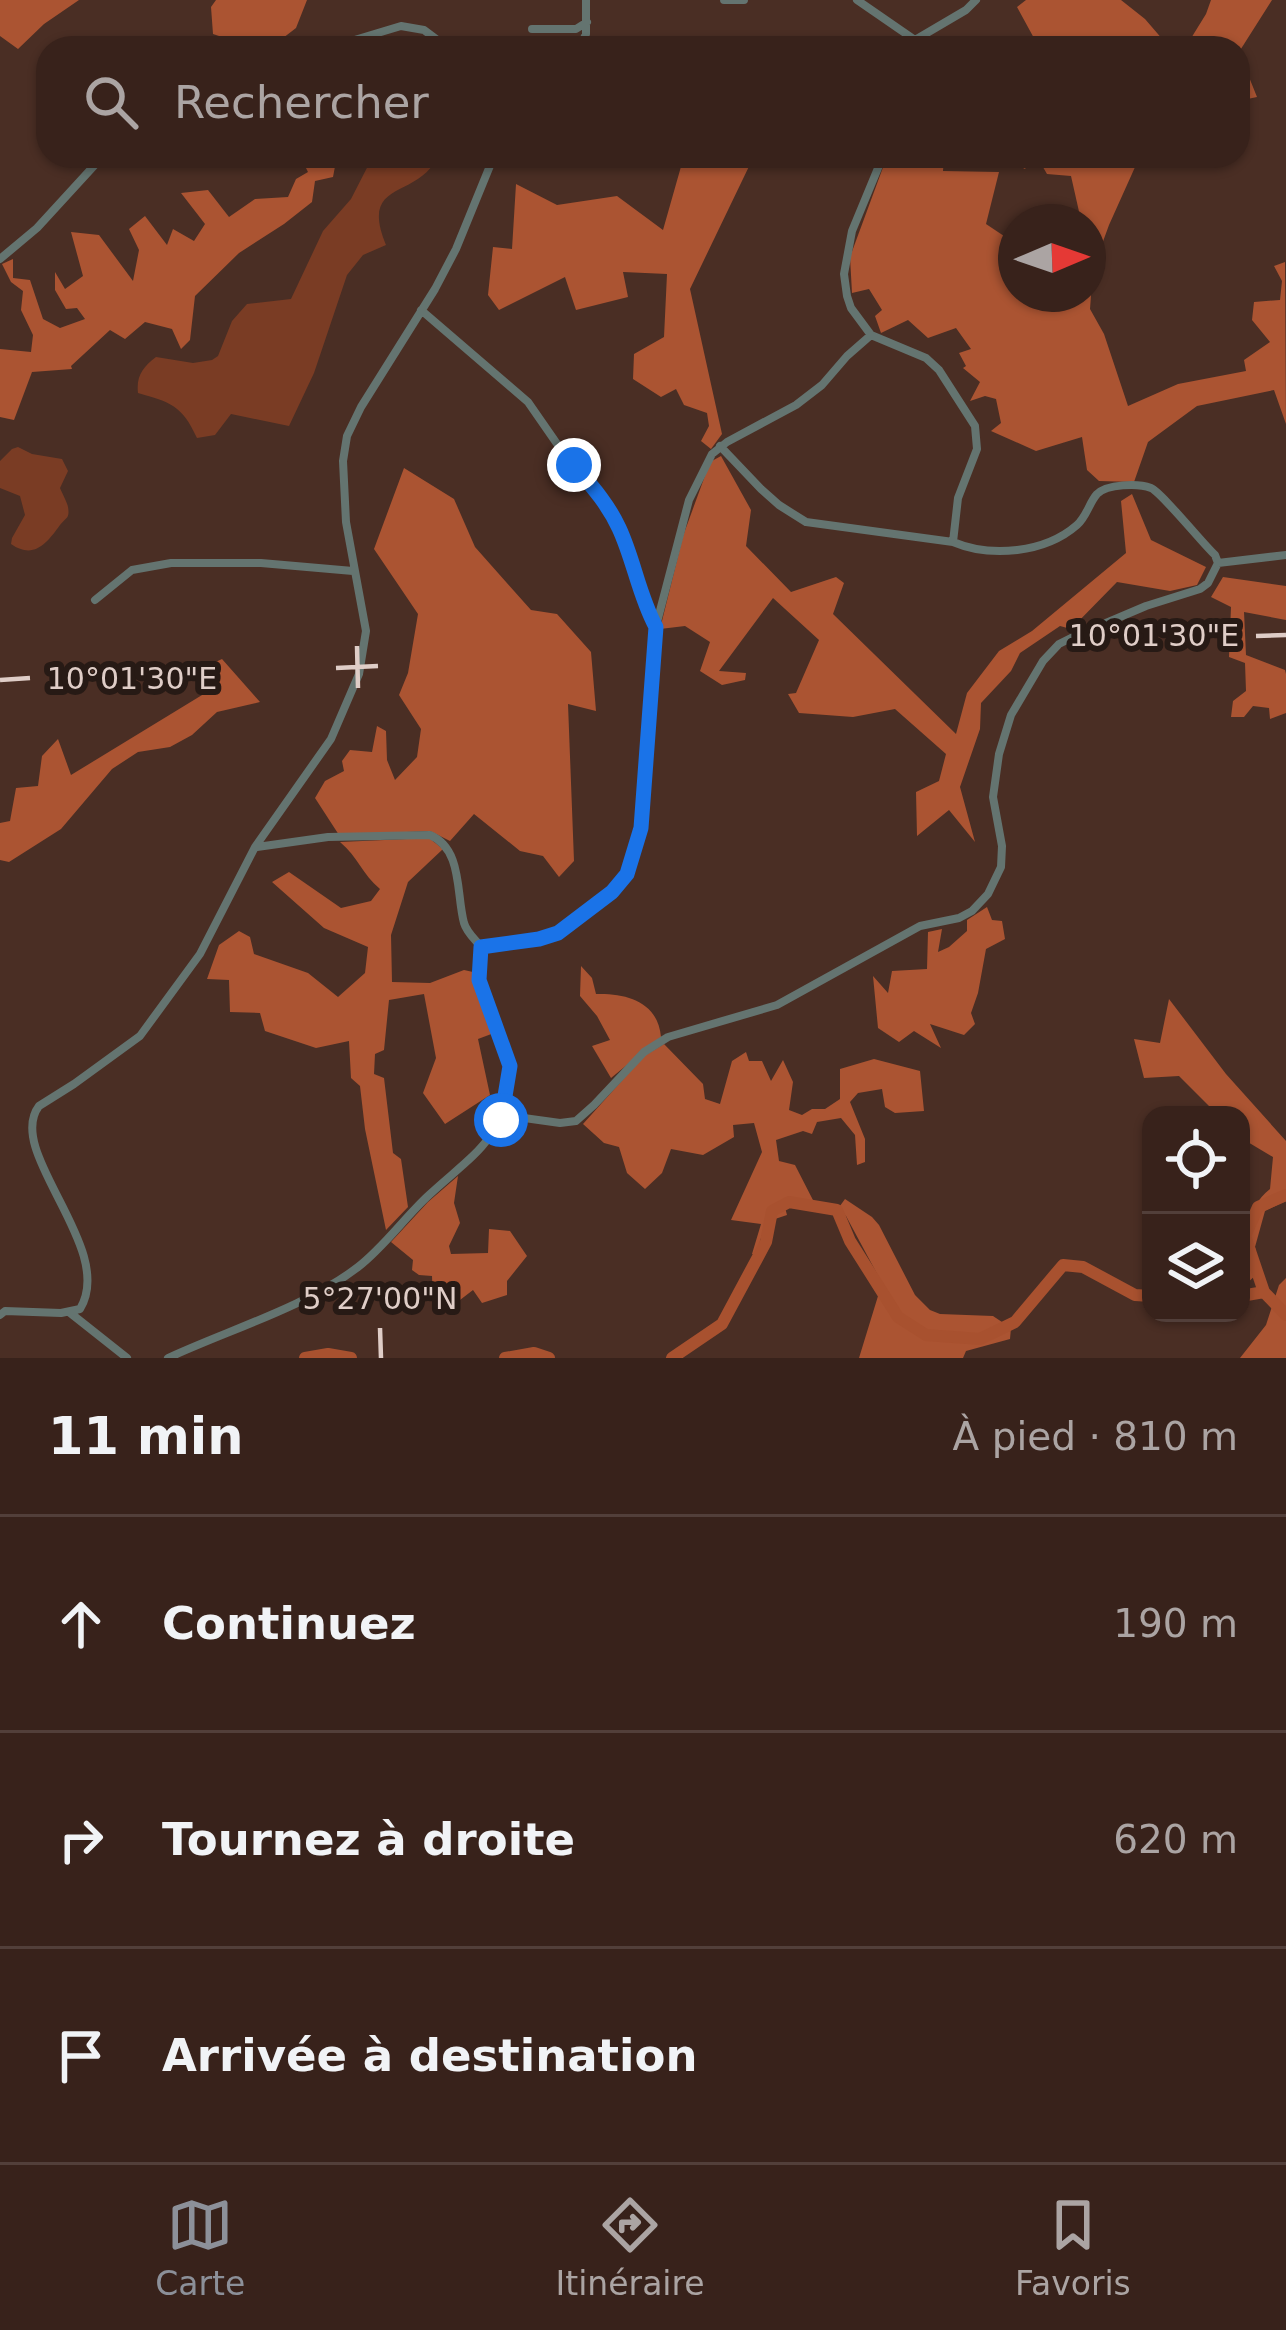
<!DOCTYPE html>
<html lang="fr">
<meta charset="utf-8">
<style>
:root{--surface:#38221b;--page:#432f28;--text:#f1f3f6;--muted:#aba4a3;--line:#523f3a;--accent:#8c9099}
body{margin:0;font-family:"DejaVu Sans",sans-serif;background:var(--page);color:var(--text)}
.controls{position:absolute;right:36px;bottom:36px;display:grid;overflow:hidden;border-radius:24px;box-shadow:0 3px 9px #0004}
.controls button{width:108px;height:108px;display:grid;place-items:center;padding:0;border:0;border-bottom:3px solid var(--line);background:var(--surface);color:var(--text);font:60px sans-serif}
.compass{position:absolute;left:998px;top:204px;width:108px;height:108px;border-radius:50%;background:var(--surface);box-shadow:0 3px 9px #0004;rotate:88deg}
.stop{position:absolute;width:36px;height:36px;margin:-27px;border:9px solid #1a73e8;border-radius:50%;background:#fff}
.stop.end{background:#1a73e8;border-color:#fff;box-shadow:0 3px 12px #0008}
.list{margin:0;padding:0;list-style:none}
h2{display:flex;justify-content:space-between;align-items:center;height:156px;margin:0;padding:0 48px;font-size:51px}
h2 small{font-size:39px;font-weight:400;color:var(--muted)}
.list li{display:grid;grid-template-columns:78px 1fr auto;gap:36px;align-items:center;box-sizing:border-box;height:216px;padding:0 48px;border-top:3px solid var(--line)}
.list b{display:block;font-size:45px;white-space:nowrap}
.list em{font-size:39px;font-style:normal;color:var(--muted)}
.icon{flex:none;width:66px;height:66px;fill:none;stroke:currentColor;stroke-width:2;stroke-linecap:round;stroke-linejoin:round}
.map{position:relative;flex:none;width:1286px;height:1358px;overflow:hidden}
.search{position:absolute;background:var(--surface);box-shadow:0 3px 9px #0004;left:36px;right:36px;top:36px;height:132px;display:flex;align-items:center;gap:30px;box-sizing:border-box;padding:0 42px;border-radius:36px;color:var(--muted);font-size:45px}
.sheet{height:804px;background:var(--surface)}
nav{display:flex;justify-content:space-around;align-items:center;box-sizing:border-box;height:168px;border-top:3px solid var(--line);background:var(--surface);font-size:33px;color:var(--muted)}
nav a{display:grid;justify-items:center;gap:6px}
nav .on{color:var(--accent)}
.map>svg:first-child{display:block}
</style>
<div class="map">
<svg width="1286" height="1358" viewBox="0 0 1286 1358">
<rect width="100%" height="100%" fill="#4a2e24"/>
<path fill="#7a3c24" d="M373,156H427L434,163C412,198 360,182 386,245L363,255L347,275L314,373L289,426L231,414L215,435L197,438C182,405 170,402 138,393C136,376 143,367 156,357L193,363L212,360L218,356L232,321L247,304L291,299L323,231L351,199Z
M18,447L32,454L62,459L68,471L60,488C61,491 68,504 68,507C70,519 66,517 60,525C47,543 34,560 11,544L12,538L25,515L20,496L0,488V461L12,449Z"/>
<path fill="#ab5432" d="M0,0H79L44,24L18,49L0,36Z
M216,0H307L296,28L274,45L228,39L213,34L211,7Z
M1026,0H1121L1145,19L1170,48H1036L1035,40L1017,7Z
M1211,0H1272L1239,52L1257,97L1238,101V48H1185L1206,14Z
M300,156H337L333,177L315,181L312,202L284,224L239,253L195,296L190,340L181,349L172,329L145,322L125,339L110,330L71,366L72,369L32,372L14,420L0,417V349L31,352L33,335L21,310L23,291L11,282L2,264L13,259V278L30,280L43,319L60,328L85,319L77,308L66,309L55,290V272L65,289L83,276L71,232L99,235L133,281L139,250L129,229L145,216L167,245L173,229L194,241L205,224L181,193L208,190L229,217L255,199L288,197L296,179L308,172Z
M684,156H754L690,289L722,434L711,449L701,441L709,426L707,413L684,405L676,389L661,397L633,379L634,354L664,337L667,274L623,272L628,297L576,310L565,277L499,310L488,295L493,247L512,249L516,184L557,205L617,196L663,230Z
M899,156L944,158L943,171L999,172L986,224L1016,244V294H1088V222H1069L1080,216L1071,176L1047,174L1040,162L1024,169L1019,158L1140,156L1109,225L1093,269L1090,309L1104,334L1128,406L1178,384L1246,371L1244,360L1270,342L1252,320L1254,302L1280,300L1282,281L1274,266L1285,262L1286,424L1274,390L1197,406L1148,442L1134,482L1099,481L1087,470L1082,437L1036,451L991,431L1001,423L996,399L985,396L970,401L980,382L963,368L966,366L959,353L971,349L956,328L928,338L908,320L881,333L875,316L882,310L869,289L852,293L850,257L885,162Z
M721,456L751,510L746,546L791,592L836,577L844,583L833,614L956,734L967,693L999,651L1032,631L1126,553L1121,501L1132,494L1151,540L1206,567L1197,585L1170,591L1117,582L1071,629L1060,626L1020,653L1011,671L981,703L980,729L960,787L975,842L949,810L917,836L916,792L939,781L946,754L895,709L853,717L799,713L788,694L796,693L819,640L773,598L719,671L746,673L745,680L722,685L700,671L710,642L685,626L660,629L683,536L710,462Z
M404,468L454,499L475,547L531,610L557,614L591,652L596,711L568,704L574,861L559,877L543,856L520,851L474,814L450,841L430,831L339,835L315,798L325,781L344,771L342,761L350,750L372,752L377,726L386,731L387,760L395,780L417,757L421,729L399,695L408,673L418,614L374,549Z
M1223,577L1286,586V620L1244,612L1246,655L1285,670L1286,674V713L1270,719L1269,708L1253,706L1244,717H1231L1233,701L1246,691L1245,663L1229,657L1231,607L1211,597Z
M222,659L260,702L217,712L192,735L170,747L138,752L112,769L61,829L9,862L0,860V823L10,821L16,788L38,786L42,756L58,739L71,775L207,692V666Z
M429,838L443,849L408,882L391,935L392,982L430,983L464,970L473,972L476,985L494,1033L478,1039L490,1095L445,1124L423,1093L436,1058L424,994L389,1000L384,1050L375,1054L374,1074L384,1078L393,1153L401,1159L408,1207L386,1230L365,1129L360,1086L351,1078L349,1041L316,1048L265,1031L260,1013L230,1012L229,980L207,979L219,945L239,931L250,937L254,954L308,973L338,997L365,973L368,947L324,928L272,882L289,872L341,908L371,901L380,889C362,874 358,857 340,842Z
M987,907L992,920L1002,921L1005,939L986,949L978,993L971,1013L975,1024L964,1035L930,1024L941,1048L914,1031L899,1042L878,1028L873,976L888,993L892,971L927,969L928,932L942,929L938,952L949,947L967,931V920Z
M581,966L592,978L596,994C627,993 658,1002 661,1037L611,1078L592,1046L610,1040L597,1016L580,996Z
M1169,999L1226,1074L1286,1141V1201L1265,1211L1255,1247L1260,1271L1243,1287C1246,1254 1241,1211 1270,1189L1273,1157L1241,1138V1115H1218L1179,1076L1144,1078L1134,1039L1160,1043Z
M664,1044L703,1084L705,1099L720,1104L732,1061L746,1052L749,1061H762L771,1081L783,1060L793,1082L789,1110L802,1115L812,1109H825L840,1099V1069L874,1059L920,1071L924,1111L895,1113L885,1107L882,1089L858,1093L850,1102L865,1139V1162L857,1165L855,1135L841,1118L817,1122L812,1134L803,1131L776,1140L779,1161L795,1165L815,1204L783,1200L787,1215L766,1222L756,1254H752L761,1224L731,1220L762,1152L754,1123L733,1125L734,1137L703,1155L671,1149L662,1173L645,1189L627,1173L619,1147L604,1143L583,1124L644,1056Z
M458,1176L454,1203L460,1223L449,1246L451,1254L488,1253L489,1229L510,1231L527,1256L507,1281V1295L482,1303L473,1290L460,1300L446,1293L433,1304L432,1276L419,1275L412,1270L413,1260L391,1242L428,1202Z
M845,1199L872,1217L879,1225L915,1295L930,1310L940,1314L993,1316L1011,1328L1010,1339L966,1351L963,1358H859L882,1283L846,1216L837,1210Z
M1286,1278V1358H1240L1266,1325L1279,1285Z"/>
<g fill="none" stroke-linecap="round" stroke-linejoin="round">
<path stroke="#a8512f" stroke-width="12" d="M1286,1195L1258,1207L1245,1236L1264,1292L1286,1315
M1241,1296L1264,1292
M305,1358L328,1354L351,1358
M505,1358L534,1353L549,1358
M672,1358L722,1324L766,1242L772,1211L789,1202L837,1210L850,1241L898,1317L926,1335L980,1339L1015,1322L1063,1265L1083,1267L1135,1295L1151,1296"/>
<path stroke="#647470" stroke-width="8" d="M724,0H744
M857,0L915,40L922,48
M532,29H576L587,22
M915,40L966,10L976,0
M328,48L401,26L424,30L448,48
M579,48L586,34V0
M883,156L852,231L844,274L847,296L851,308L871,335L926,358L939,370L975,426L977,449L958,498L953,542C991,558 1045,553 1077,525C1087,516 1089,503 1097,494C1107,484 1138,483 1151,488C1161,492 1203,544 1215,555L1218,563
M0,259L37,228L103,156
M720,446L761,489L779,505L806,522L953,542
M1218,563L1286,555
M95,600L132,570L171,563H261L353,571
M656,626L689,500L712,454L727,442L796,405L822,385L847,356L871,335
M257,847L328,837L430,835C463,849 456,894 464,923C467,933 475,939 481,947
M502,1115L560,1123L576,1121L594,1105L644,1052L668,1037L777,1005L920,926L959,918L972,911L988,894L1001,867L1002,846L993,797L999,754L1011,715L1043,661L1059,644L1073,637L1146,606L1200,589L1208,583L1218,563
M69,1312L127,1358
M0,1315L5,1311L61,1313L80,1309C117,1248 4,1152 39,1106L74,1084L140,1036L200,954L255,847L331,739L359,674L366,631L346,522L343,461L347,436L361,407L435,289L456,249L494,156
M168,1358C228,1330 306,1307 358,1267C384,1247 405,1217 429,1195C472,1155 502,1142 510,1079C512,1063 505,1049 499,1035C487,1005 476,979 481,947L539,939L558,933L612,892L627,874L641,828L656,627L646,608L618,525L601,497L562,451L528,402L421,310"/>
</g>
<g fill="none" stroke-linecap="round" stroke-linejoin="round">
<path stroke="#1a73e8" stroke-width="15" d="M501,1120L510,1066L479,980L481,947L539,939L558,933L612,892L627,874L641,828L656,627C639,596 634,560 619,528C608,504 591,485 574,465"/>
</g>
<path fill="none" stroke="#dfcdc7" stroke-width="4.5" d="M1256,636L1286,635M357,646L358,688M336,668L378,666M0,680L30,678M380,1328L381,1358"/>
<g font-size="30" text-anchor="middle" fill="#dfcdc7" stroke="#271a15" stroke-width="12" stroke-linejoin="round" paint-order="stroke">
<text x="1154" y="646">10°01'30"E</text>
<text x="132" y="689">10°01'30"E</text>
<text x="380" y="1309">5°27'00"N</text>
</g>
</svg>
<div class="controls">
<button><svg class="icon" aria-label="locate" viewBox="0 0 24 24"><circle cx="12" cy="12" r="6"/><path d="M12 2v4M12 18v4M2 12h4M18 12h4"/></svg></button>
<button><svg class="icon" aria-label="layers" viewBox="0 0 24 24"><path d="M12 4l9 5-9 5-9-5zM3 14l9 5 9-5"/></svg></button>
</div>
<svg class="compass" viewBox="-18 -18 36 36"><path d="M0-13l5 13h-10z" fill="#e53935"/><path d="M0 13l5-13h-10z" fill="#aba4a3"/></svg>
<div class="stop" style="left:501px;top:1120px"></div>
<div class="stop end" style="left:574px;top:465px"></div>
<div class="search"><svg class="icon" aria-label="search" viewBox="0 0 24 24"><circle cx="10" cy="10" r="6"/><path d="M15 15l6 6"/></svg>Rechercher</div>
</div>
<section class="sheet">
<h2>11 min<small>À pied · 810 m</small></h2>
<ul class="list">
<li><svg class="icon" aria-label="ahead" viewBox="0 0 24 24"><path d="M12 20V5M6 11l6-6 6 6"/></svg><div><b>Continuez</b></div><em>190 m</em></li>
<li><svg class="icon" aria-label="right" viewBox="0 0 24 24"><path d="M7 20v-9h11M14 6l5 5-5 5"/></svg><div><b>Tournez à droite</b></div><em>620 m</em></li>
<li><svg class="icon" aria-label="arrive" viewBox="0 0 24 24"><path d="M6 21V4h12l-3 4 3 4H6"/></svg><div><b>Arrivée à destination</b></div></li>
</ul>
</section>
<nav>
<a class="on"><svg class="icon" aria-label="map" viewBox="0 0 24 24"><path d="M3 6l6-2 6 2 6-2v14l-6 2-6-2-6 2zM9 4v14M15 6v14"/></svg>Carte</a>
<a><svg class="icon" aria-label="directions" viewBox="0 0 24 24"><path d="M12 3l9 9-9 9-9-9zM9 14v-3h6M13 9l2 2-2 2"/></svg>Itinéraire</a>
<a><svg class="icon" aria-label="saved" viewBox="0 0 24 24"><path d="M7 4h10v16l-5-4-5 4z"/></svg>Favoris</a>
</nav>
